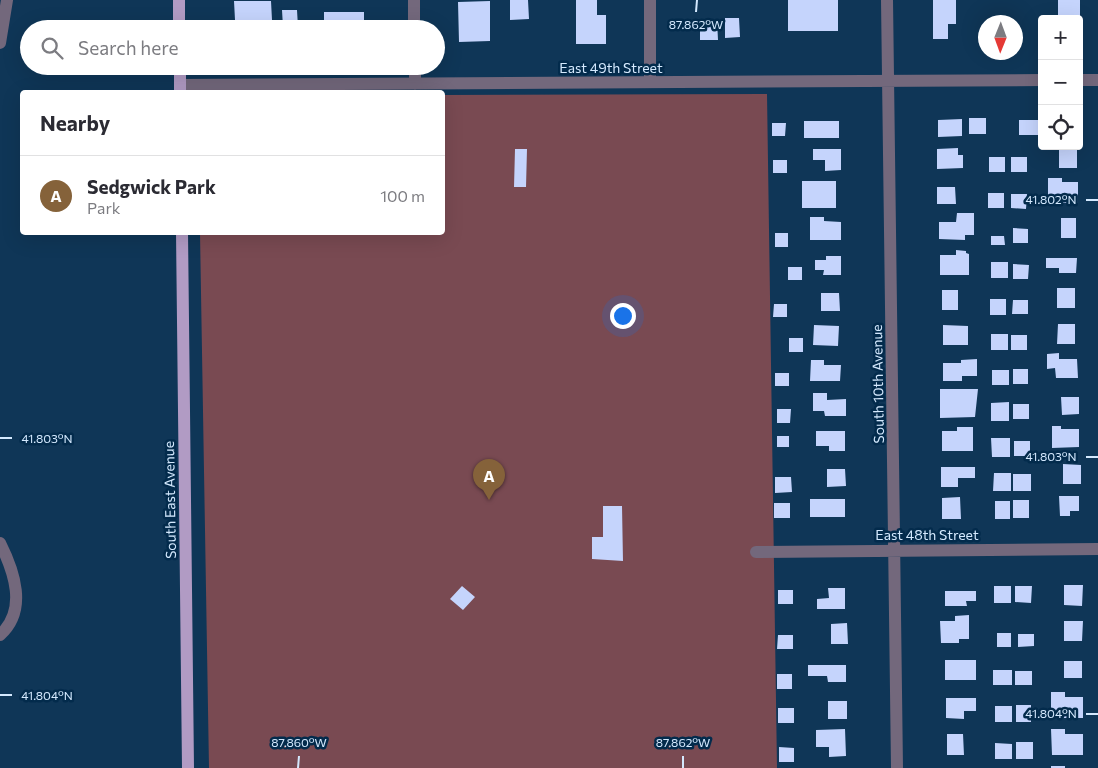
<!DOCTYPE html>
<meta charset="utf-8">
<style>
:root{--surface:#fff;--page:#f7f7f7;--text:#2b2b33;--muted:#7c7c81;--line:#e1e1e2;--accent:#85623a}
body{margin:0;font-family:Commissioner,sans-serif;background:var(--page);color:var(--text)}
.controls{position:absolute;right:15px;top:15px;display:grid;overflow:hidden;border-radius:5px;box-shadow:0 5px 20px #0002}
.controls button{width:45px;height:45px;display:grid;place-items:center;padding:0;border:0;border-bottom:1px solid var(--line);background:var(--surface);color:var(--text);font:25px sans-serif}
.compass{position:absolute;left:978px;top:15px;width:45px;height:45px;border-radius:50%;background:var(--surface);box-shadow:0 5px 20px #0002;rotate:181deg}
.you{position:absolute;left:622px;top:315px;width:18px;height:18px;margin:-12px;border:4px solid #fff;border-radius:50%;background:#1a73e8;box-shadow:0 0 0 8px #1a73e833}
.badge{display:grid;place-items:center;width:32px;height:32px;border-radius:50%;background:var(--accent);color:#fff;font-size:16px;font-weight:700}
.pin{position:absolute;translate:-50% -41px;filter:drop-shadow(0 1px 2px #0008)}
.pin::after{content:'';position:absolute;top:26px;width:18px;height:15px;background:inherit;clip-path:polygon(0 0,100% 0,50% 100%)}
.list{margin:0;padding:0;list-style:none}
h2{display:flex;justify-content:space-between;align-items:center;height:65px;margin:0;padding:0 20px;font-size:21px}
h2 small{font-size:16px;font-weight:400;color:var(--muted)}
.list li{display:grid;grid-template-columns:32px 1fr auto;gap:15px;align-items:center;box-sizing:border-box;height:80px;padding:0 20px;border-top:1px solid var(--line)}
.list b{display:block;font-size:19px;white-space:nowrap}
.list p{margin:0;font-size:16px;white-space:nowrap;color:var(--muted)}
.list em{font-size:16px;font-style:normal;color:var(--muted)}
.icon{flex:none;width:28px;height:28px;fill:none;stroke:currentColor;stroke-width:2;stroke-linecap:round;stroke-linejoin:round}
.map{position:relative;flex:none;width:1098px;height:768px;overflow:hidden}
.search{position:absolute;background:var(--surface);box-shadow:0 5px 20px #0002;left:20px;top:20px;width:425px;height:55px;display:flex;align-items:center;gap:12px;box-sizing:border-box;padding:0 18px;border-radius:28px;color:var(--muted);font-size:19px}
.panel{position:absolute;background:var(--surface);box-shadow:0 5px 20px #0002;left:20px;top:90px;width:425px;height:145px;border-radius:5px}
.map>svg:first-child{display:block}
</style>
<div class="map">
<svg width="1098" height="768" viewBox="0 0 1098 768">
<rect width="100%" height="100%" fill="#0f3657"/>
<path fill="#794a52" d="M767,94L777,768H209L200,233L442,232L443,95Z"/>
<path fill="#c5d4fc" d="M510,0H528L529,19L510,20Z
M576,0H597V15H606V44H576Z
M788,0H838V31H788Z
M933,0H956V24H948V39H933Z
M1058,0H1080V19H1058Z
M234,1H271L272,20H235Z
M490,1V41L459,42L458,2Z
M282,10H297L298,27H283Z
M324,12H364V29H324Z
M725,18H739L740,37L725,38Z
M700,20H717L718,40H700Z
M969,118H986V134H969Z
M962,119V136L938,137V120Z
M1019,120H1042V135H1019Z
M804,121H839V138H804Z
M772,123H786L785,136H772Z
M958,148V155H963V168L937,169V149Z
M515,149H527L526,187H514Z
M813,149H841V170L825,171V160H813Z
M1059,149H1077V168H1059Z
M989,157H1005V172H989Z
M1011,157H1027V172H1011Z
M773,160H787V173H773Z
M1048,178H1062V182H1078V203H1059V200H1048Z
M802,181H836V208H802Z
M937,187H955L956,204H937Z
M988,193H1004V208H988Z
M1011,194H1027L1026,209L1011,208Z
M957,213H974V235H965V240L939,239V222H956Z
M810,217H824V221L841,222V240H810Z
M1061,218H1076V238H1061Z
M1013,228L1028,229V243H1013Z
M775,233H788V247H775Z
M991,236H1004L1005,245H991Z
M956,250L966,251V253L969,254V275H940V255H956Z
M826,256H841V275H823L824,270H815V260H826Z
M1046,258H1077L1076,273H1059V268H1046Z
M991,262H1008V278H991Z
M1013,264L1029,265L1028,279H1013Z
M788,267H802V280H788Z
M1057,288H1075V308H1057Z
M942,290H958V310H942Z
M821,293H839L840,311H821Z
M990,299H1006V315H990Z
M1013,300H1028V314H1012Z
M774,304H787V317H773Z
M1058,324H1075V344H1057Z
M814,325L839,326L838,346L813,345Z
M943,325L968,326V345H943Z
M991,334H1008V350H991Z
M1011,335H1027V350H1011Z
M789,338H803V352H789Z
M1059,353V359H1077L1078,378H1056L1055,368L1047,369V354Z
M977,359V376H962V381H943V363H961V360Z
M811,360H824V365H841L840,381H810Z
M1013,369H1028V384H1013Z
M992,370H1009V385H992Z
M775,373H789V386H775Z
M940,389H978L975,417L940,418Z
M813,393H827V400L846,399V416H825L824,411H813Z
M1061,397H1079V414L1062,415Z
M1009,402V421H991V403Z
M1013,404H1029V419H1013Z
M777,409H791L790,423H777Z
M1052,426H1061V429H1079V447L1052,448Z
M957,427H973V451H942V431H957Z
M816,431H845V451H829V446H816Z
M777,436H789V447H777Z
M991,438H1010V457H992Z
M1014,441H1030V456H1014Z
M1063,464L1081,465V484H1063Z
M941,467H975V478H958V487H941Z
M827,469H845L846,486L827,487Z
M994,473H1011V491H993Z
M1013,474H1031V491H1013Z
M775,477H791L792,492L775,493Z
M1059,496H1079V511H1070V516H1060Z
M960,497L961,519H942V498Z
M810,499H845V517H810Z
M1013,500H1029V518H1013Z
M995,501H1010V519H995Z
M774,503H790V518H774Z
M603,506H622L623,561L592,559V537H603Z
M1064,585H1083L1082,606L1064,605Z
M462,586L475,597L463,610L450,599Z
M994,586H1011V603H994Z
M1015,586H1032L1031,603L1015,602Z
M828,588H845V609H817V599L829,598Z
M778,590H793V604H778Z
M945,591H976V601H966L967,606H945Z
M969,615V639H959V643H941L940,621H955V616Z
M1064,621H1083L1082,641H1064Z
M847,623L848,644H831V624Z
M997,633H1011V647H997Z
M1018,634H1034V646L1018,647Z
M778,635H793V649H777Z
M945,660H976V680H945Z
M1064,661H1082V678H1064Z
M808,665H846V682H828L827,676H808Z
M993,670H1012V685H993Z
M1015,671H1032V685H1015Z
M777,674H792V689H777Z
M1051,692H1065V697H1083V718H1051Z
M946,698H976V711H964V719L946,718Z
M828,701H847V719H828Z
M1016,705H1031V722H1016Z
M995,706H1012V722H995Z
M778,708H794V723H778Z
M845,729L846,756L829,757V747H816V730Z
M1051,729H1065V734H1083V755H1052Z
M947,734H963L964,755H947Z
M1016,742H1033V759H1016Z
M995,743L1012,744V759H995Z
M779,747L794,748V762H779Z
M1051,766H1065V768H1051Z"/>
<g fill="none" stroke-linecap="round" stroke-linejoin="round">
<path stroke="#73687c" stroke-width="12" d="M414,0V29
M650,0V82
M887,0L897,768
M0,43L7,0
M415,66V84
M1079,80H1098
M180,85L1042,80
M0,543C14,571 28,610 0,635
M756,552L1098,549"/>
<path stroke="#b19bc4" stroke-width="12" d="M179,0V29
M180,66V92
M182,232L188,768"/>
</g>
<path fill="none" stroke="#d4e9fe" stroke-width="2" d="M696,12L697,0M1086,200H1098M0,438H12M1086,457H1098M0,695H12M1086,714H1098M298,768L299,756M683,768V756"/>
<g text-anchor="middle" stroke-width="5" stroke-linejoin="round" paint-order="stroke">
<g font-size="14" fill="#d4e9fe" stroke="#032b4c">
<text x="611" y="73">East 49th Street</text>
<text transform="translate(878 384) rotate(-91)" y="5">South 10th Avenue</text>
<text transform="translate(170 500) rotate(-91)" y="5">South East Avenue</text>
<text x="927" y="540">East 48th Street</text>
</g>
</g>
<g font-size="12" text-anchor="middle" fill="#d4e9fe" stroke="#032b4c" stroke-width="5" stroke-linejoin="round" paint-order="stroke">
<text x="696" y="29">87.862°W</text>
<text x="1051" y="204">41.802°N</text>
<text x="47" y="443">41.803°N</text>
<text x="1051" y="461">41.803°N</text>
<text x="47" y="700">41.804°N</text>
<text x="1051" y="718">41.804°N</text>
<text x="299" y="747">87.860°W</text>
<text x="683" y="747">87.862°W</text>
</g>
</svg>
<div class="controls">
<button>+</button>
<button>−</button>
<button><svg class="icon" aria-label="locate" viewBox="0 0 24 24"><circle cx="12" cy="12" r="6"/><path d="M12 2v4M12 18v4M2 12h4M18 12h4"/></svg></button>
</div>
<svg class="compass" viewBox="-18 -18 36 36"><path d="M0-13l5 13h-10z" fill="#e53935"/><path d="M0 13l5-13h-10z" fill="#7c7c81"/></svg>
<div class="you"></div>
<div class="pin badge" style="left:489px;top:500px">A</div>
<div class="search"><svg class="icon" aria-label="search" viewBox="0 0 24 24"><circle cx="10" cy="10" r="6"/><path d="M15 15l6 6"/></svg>Search here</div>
<section class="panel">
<h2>Nearby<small></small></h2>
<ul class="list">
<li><span class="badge">A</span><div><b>Sedgwick Park</b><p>Park</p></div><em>100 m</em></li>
</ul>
</section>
</div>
